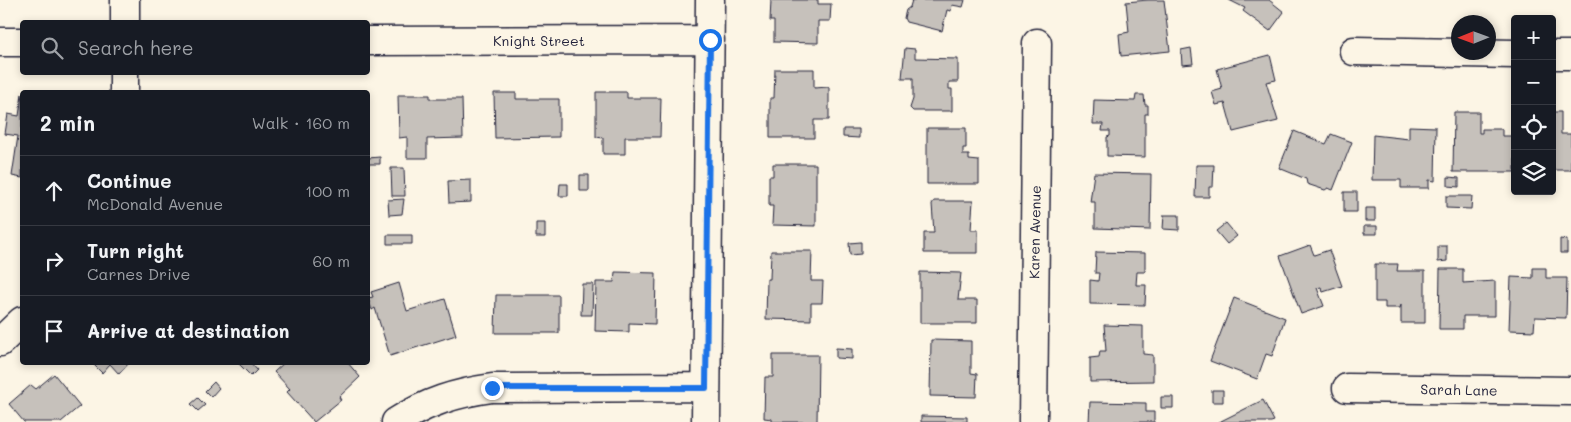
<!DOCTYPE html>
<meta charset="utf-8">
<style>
:root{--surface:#171b24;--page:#20242c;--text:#f1f3f6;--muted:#9ea1a6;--line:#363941}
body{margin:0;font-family:Mali,sans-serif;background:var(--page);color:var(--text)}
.controls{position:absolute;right:15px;top:15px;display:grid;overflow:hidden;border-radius:5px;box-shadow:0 2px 8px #0003}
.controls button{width:45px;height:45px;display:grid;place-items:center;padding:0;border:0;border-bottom:1px solid var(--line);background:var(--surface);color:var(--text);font:25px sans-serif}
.compass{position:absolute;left:1451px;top:15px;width:45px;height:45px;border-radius:50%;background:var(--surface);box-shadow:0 2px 8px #0003;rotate:269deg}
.stop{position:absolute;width:15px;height:15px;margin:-11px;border:4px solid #1a73e8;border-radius:50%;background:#fff}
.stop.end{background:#1a73e8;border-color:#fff;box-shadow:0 1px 5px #0008}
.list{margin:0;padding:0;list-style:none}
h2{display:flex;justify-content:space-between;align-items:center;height:65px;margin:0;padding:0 20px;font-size:21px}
h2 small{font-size:16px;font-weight:400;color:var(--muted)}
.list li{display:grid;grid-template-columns:32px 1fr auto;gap:15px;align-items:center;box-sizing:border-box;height:70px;padding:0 20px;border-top:1px solid var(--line)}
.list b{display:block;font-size:19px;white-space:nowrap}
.list p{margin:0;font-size:16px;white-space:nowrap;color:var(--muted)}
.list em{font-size:16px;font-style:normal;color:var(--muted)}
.icon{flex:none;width:28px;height:28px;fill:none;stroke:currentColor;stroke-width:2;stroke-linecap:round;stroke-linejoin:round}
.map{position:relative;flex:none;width:1571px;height:422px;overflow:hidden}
.search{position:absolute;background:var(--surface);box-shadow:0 2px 8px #0003;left:20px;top:20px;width:350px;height:55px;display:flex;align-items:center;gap:12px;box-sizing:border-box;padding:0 18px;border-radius:5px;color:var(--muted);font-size:19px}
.panel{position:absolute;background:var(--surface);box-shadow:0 2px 8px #0003;left:20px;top:90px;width:350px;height:275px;border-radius:5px}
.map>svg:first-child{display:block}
</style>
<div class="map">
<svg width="1571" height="422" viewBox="0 0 1571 422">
<rect width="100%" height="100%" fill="#fcf5e5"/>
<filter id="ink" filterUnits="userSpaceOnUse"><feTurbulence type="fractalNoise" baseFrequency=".02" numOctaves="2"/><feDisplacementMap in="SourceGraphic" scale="10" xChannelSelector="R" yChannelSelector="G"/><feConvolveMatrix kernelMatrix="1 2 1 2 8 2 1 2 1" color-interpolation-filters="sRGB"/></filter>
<g filter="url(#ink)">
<path fill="#c6c1bb" stroke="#22223b" d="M771,0H818V4H831L830,21H818V43L774,42V21H770Z
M912,0H965L963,7L952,5L951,11L947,10L942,31L906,22L904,18L906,10L910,7Z
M1148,0H1164L1170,51L1121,56L1119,34L1129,32L1126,2Z
M1229,0H1269L1284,12L1270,31L1243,11L1245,8Z
M905,48L915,49V58L958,59V82H949V89H952V111H913L910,108L913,99V78H902Z
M1191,48L1193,64L1182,65L1181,50Z
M1270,55L1276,80L1266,82L1278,121L1233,132L1225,103L1216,105L1212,92L1222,89L1217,69Z
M775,69H814V88L829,87V120H814V138H770V98H774Z
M596,92H627V98H661L660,137H625V154H603V138L596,137Z
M494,93H516V99H559V137L495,138Z
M22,94V178L12,176L18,136L5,134L8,114L19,116Z
M398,95H430V99H462L463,138L427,139V158H407V137L399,138Z
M1136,95H1144L1145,105H1148V114H1145V157L1107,156V137L1110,136V131H1102L1103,124H1093L1094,100L1135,101Z
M1454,112H1479V133H1482V129H1502V136H1515V172H1453Z
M1552,112H1561V134H1571V170H1552Z
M1409,126L1436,127L1435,181L1429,180V188H1401V180H1372L1373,135L1409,139Z
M927,128H966V148H963V155H969V160L979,161V184H927Z
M843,129H859V138L843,137Z
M1294,131L1326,144L1331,134L1352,142L1333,190L1328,188L1325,190L1307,184L1306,179L1279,168Z
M380,157V164H368V158Z
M773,164H816V226L772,225L773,206H769V176H773Z
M1196,165H1214L1213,187H1209V197H1195Z
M391,168H404L405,196H392Z
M1094,173L1151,174L1150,230L1095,228V202H1090Z
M580,175H589V191H580Z
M1448,177L1459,178V187L1448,186Z
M471,180V202L449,203L448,181Z
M560,184H568V196H559Z
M1344,192H1357V212H1344Z
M1446,196H1472L1471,209L1446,208Z
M404,199L402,214L389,215L388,200Z
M934,201H973L971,230H978V253H924V233H934L932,204Z
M1365,208H1375V221H1365Z
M1164,215H1179V230L1163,229Z
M536,223H545V237H536Z
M1226,223L1237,236L1227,244L1216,231Z
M1364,226H1377V234H1364Z
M387,235H412V244H387Z
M1560,239L1567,240V253H1560Z
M861,242V254L850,255L849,243Z
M1310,245L1314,255L1329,250L1342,286L1323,292L1321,287L1317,288L1324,306L1301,314L1280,256Z
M1438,246H1447V261L1438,262Z
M771,251H812L811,281H823L822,303H811V320L766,319L767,279H770Z
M1096,252L1145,253V272H1137L1136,285H1146L1145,305L1090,304V280L1098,281L1099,273H1095Z
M1375,264H1398L1397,271H1425V323H1401V305L1400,308H1385V302H1375Z
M1533,268H1546V278H1567L1566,318L1535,317L1534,331L1509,330L1511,277L1533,278Z
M1440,269H1463V283L1495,281V316H1463V329H1439Z
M615,272L656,273L655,324L629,323V332L595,331L596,282H614Z
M920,272L961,273L958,300H977V323H920Z
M399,283L407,311L445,299L456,335L390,356L375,308L372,310L368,298L373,297L371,292Z
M582,284H593L592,315H581Z
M496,295H559V333H495Z
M1234,298L1285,318L1272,356L1266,354L1257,379L1210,361Z
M1104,325L1143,326V354L1153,355V381L1090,382V358L1099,357L1100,351H1106Z
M931,340L971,341V373L977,374L976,397L930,396Z
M836,348L852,349V359L836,358Z
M773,355H818L817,422H772V419L764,418L765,377H773Z
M91,362H130L119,374L110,364L102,373Z
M237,362H250L257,370L251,376Z
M285,362H347L360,377L339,397L341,400L314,422L287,392L290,389L274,372Z
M54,374L80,406L61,422H24L9,404L31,385L36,389Z
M214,382L219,388L211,397L205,391Z
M1212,390H1223V402H1212Z
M1161,397H1173V408H1161Z
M198,398L205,405L198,411L191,404Z
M1263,400L1274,421L1271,422H1219Z
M1090,402L1146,403V412H1154V422H1089Z
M921,416L967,417V422H921Z"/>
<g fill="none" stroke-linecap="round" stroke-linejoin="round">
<g stroke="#22223b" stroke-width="31">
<path id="minor" d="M125,22V0
M368,41L710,40
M0,42H22
M1354,51L1515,54
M1552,55H1571
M124,72V92
M0,342L22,321
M1347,388L1571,391
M396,422C427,402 456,393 492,388L706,387
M706,422L710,0
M1033,422L1037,43"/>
</g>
<use href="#minor" stroke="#fcf5e5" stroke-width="28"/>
</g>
</g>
<g fill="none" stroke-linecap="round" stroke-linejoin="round" filter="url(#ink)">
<path stroke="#1a73e8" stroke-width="6" d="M492,388H706L710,40"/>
</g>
<g text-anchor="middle" stroke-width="4.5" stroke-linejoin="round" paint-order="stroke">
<g font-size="14" fill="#22223b" stroke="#fcf5e5">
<text x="539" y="46">Knight Street</text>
<text transform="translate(1035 232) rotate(-89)" y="5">Karen Avenue</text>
<text transform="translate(1459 390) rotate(1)" y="5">Sarah Lane</text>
</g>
</g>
</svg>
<div class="controls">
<button>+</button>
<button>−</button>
<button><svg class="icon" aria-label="locate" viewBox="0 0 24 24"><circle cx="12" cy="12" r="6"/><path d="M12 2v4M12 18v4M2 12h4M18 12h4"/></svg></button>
<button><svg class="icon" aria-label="layers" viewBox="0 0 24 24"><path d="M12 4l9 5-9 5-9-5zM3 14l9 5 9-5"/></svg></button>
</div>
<svg class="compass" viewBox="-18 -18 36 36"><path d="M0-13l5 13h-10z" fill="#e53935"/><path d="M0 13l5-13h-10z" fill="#9ea1a6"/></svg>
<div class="stop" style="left:710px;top:40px"></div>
<div class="stop end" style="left:492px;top:388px"></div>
<div class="search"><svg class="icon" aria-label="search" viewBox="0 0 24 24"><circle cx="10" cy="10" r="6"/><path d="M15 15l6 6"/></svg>Search here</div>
<section class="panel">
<h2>2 min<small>Walk · 160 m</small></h2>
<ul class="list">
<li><svg class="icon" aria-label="ahead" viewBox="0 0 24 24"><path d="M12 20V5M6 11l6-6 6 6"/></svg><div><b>Continue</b><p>McDonald Avenue</p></div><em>100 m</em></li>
<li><svg class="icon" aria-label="right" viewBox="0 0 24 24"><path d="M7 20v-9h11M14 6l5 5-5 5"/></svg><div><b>Turn right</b><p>Carnes Drive</p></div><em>60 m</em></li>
<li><svg class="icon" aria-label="arrive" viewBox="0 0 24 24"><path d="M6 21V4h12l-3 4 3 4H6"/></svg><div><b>Arrive at destination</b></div></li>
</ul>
</section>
</div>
